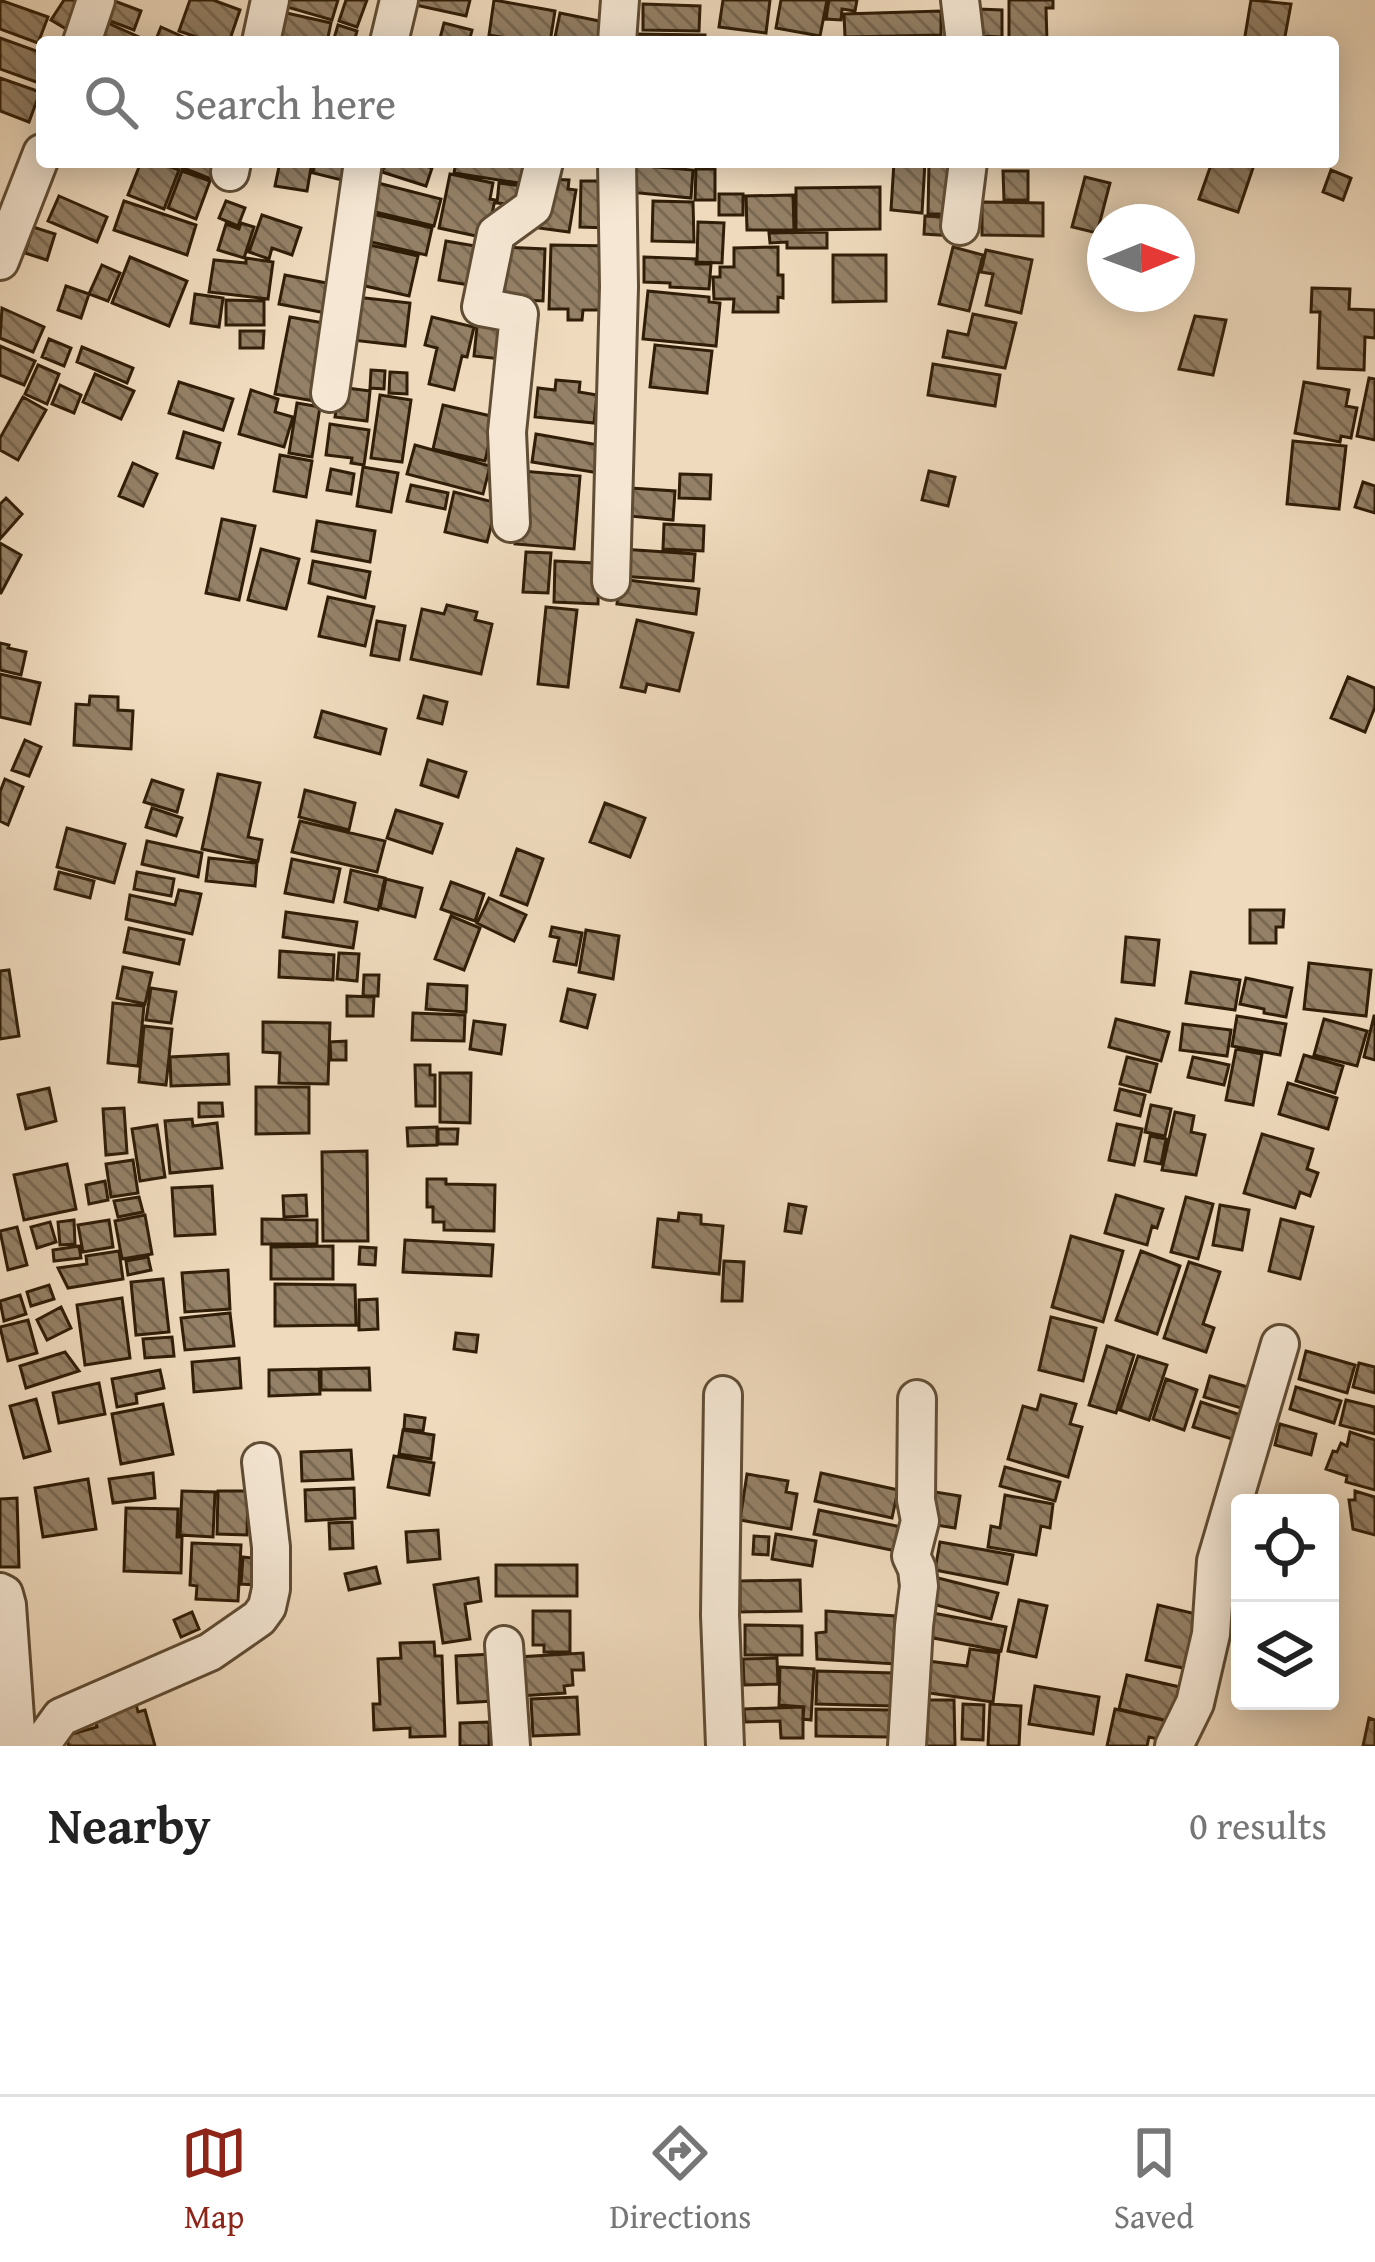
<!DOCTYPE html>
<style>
:root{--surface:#fff;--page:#f6f6f6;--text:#222;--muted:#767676;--line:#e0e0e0;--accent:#8f2418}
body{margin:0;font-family:"Gentium Book Plus",serif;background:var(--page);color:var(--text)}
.controls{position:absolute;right:36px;bottom:36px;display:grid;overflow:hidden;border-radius:12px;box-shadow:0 6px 30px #0003}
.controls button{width:108px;height:108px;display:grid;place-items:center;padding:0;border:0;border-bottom:3px solid var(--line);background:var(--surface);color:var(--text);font:60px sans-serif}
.compass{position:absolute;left:1087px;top:204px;width:108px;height:108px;border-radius:50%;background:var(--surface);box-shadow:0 6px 30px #0003;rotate:89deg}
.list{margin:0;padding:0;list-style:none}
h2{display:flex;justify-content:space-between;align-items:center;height:156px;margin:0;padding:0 48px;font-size:51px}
h2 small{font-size:39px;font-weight:400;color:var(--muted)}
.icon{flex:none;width:66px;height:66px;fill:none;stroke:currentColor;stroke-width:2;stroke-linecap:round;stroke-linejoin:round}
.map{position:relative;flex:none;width:1375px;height:1746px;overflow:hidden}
.search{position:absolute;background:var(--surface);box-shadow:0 6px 30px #0003;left:36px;right:36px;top:36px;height:132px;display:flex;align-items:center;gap:30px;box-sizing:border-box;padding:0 42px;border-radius:12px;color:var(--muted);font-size:45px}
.sheet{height:348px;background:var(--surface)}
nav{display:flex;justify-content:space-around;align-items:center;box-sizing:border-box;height:168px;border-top:3px solid var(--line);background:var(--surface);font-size:33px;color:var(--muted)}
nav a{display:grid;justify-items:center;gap:6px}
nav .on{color:var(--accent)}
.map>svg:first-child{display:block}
</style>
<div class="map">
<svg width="1375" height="1746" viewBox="0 0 1375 1746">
<defs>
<pattern id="building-back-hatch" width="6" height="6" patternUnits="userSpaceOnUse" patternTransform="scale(3)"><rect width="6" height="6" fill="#948066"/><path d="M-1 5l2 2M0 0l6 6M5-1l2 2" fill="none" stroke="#796852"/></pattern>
</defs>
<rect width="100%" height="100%" fill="#efdabd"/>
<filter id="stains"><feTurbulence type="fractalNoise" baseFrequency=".00167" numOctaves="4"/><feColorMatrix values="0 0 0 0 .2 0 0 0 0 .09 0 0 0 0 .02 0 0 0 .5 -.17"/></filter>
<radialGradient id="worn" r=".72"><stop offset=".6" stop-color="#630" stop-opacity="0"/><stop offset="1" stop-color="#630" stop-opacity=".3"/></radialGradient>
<path fill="url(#building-back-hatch)" stroke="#311e08" stroke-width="3" d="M0,0L48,17L38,43L0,29Z
M64,0H79L73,33L51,20Z
M112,0L141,11L134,30L105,19Z
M190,0H213L240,10L229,42H211L179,31Z
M281,0H338L332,20L280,5Z
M346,0H367L357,27L339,21Z
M411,0H470L466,16L411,4Z
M494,0L555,11L550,42H531L489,35Z
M723,0H770L766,33L719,27Z
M781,0H827L820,36L776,28Z
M829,0H857L855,11L842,9L841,20L826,19Z
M1009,0H1053V8H1046L1047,42H1009Z
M1251,0L1291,4L1284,42H1244Z
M643,4L700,6L699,31L643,30Z
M978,9L1002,10V37L978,36Z
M941,11V35L845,37L844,14Z
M282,12L331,23L327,42H275Z
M560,13L604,22L600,42H554Z
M103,21L148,41V42H95Z
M444,23L472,30L469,42H439Z
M338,25L357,31L354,42H333Z
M161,27L192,41V42H155Z
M635,34L705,35V42H635Z
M0,38L42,53V84L0,69Z
M0,78L40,92L29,122L0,111Z
M141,162H157L179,170L164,209L128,195Z
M168,162H218L211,179Z
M280,162H312L307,191L275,186Z
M315,162L354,164L350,182L313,173Z
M386,162H415L432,168L426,186L382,172Z
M456,162H528L525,184L454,173Z
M894,162H925L922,213L891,210Z
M929,162H953L952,214H928Z
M1212,162H1255L1238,212L1199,199Z
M633,165L693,170L691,198L629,192Z
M696,169H715V200H695Z
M1331,170L1351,178L1343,200L1323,192Z
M182,171L210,181L196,219L168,208Z
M1003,171H1028V200H1004Z
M450,174L493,183L490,199L495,200L489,227L481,237L439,228Z
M1085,177L1110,183L1097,233L1072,227Z
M547,179L569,180L568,189L576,190L569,232L539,228Z
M581,181H610L609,228L580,227Z
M378,183L441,199L434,226L371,211Z
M499,183L523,186L521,206L497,203Z
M880,187V229L796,230V188Z
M719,194H743V215H719Z
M793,195L794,230H747L746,196Z
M59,196L107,217L97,242L48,221Z
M124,201L196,225L187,255L114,230Z
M226,201L245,208L238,226L219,218Z
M653,201L693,202L694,242L652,241Z
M982,202L1043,203V236L982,235Z
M373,214L432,228L426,255L367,241Z
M262,215L301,228L292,255L272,248L269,259L249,252Z
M925,216L955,218L953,236L924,234Z
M698,222L724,223L722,263L697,262Z
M241,223L254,227L244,258L218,250L226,224L239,229Z
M33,227L55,234L47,260L25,253Z
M827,232V248H787V242L770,243L769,233Z
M446,241L481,247L475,286L439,280Z
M370,245L418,256L409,296L361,285Z
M551,245L613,246L605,310H583L582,320H568V309H549Z
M502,247L545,249L543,301L500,299Z
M778,247V275H783V298L778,297V312H733L734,299H714L713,277H720V267H734V248Z
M953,247L983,255L969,311L939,304Z
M986,250L1032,260L1021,313L986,305L993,274L981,272Z
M833,255H886V301L833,302Z
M130,257L187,281L169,326L112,303Z
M644,257L696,259V264H711L709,289L670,287V283L644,282Z
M246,258L273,262L268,299L209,292L214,260L246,263Z
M102,265L120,273L108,301L89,294Z
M285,275L337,285L331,314L279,304Z
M66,286L89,294L81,318L58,310Z
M1312,288L1350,289L1349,309L1375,310V338L1365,337L1364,370L1318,368L1320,312H1311Z
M648,291L709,297V302L720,303L716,346L643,339Z
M195,294L223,298L219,327L191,323Z
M356,297L410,303L405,346L352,340Z
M226,300L264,301V325H226Z
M2,308L44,327L33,352L0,338Z
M973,314L1016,323L1005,368L943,357L948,331L968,335Z
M1195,316L1226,320L1213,375L1179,369Z
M290,317L329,324L314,401L275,394Z
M432,317L474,327L467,357L462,356L454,390L429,384L437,348L425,345Z
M478,317L513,322L510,360L474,356Z
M240,331H264L263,348H240Z
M49,339L71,348L64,366L42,357Z
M655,345L712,351L707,393L650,387Z
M0,346L35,361L24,385L0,375Z
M82,347L133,368L127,383L77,362Z
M933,364L1000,375L995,406L928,395Z
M38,365L59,374L47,404L25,394Z
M371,370L385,371L384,389L370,388Z
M390,372L407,373V394L389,393Z
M95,374L134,391L121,419L83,402Z
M1369,378L1375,379V440L1357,436Z
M556,380L580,382L579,392L597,395L594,423L535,417L538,388L555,390Z
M179,382L233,399L223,430L169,413Z
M1304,382L1349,390L1346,406L1357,408L1351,438L1341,436L1340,442L1295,433Z
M60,385L81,395L74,413L52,404Z
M340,387L370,391L367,421L335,417Z
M251,390L278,399L275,412L293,417L284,447L239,434Z
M380,395L411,400L402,462L371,458Z
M23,397L46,410L18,460L0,450V438Z
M297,403L320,407L312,457L289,453Z
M443,405L495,417L485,461L433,449Z
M330,424L369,430L364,465L351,463L352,458L326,455Z
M184,432L220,443L213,468L177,458Z
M536,434L604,446L599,473L532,462Z
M1293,441L1346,446L1339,509L1287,504Z
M415,445L490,466L483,494L407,474Z
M280,455L312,461L306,497L274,491Z
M133,463L157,474L143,506L119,496Z
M363,467L398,473L391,512L357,506Z
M331,469L354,474L351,494L327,490Z
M522,471L580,476L574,549L515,544Z
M929,471L955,477L948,506L922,500Z
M680,474L711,475L710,499L679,498Z
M1363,482L1375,486V513L1355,507Z
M411,485L448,493L445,509L407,501Z
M630,488L675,491L673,520L629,516Z
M454,492L497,503L487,542L445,532Z
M6,498L22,514L0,539V504Z
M222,519L255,526L239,600L206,593Z
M317,521L375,531L370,562L312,551Z
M664,524L704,526L703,551L663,549Z
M0,543L21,555L1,593H0Z
M261,549L299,559L286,609L248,600Z
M621,549L695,554L693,581L620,576Z
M526,552L551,553L548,593L523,592Z
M313,561L370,572L365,598L309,583Z
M555,561L593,563V570L599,571L598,604L554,602Z
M620,579L699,589L696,614L617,604Z
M328,597L374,607L365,646L319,636Z
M447,605L477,612L475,620L492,624L481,674L411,659L422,609L444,614Z
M546,607L577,610L568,687L538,684Z
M637,620L693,633L679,691L647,684L645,692L621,687Z
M377,621L405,626L399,660L371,655Z
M0,643L9,645L8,648L26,652L21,675L0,670Z
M0,674L40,683L30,724L0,717Z
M1348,677L1375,688V707L1365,732L1331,718Z
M90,696L118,697V710L133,711L131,749L74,745L76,704L89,705Z
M424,696L447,702L442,724L418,718Z
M322,711L386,729L380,754L315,737Z
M25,740L41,747L29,776L12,770Z
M428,760L466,772L458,797L421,785Z
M218,774L260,783L248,837L262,840L258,861L202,849Z
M5,779L23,787L8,825L0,821V792Z
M152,780L183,790L177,812L144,802Z
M305,790L355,803L349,830L299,817Z
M605,803L645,818L630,857L590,842Z
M152,808L182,818L176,836L146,827Z
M396,810L442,824L432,853L387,838Z
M300,821L385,841L377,872L292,852Z
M67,828L125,844L114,883L57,867Z
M147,841L202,853L198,877L142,864Z
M517,849L543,859L527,905L501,895Z
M209,858L257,863L255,886L206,881Z
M292,859L340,869L333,902L285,893Z
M351,870L385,878L378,910L345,902Z
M59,872L94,881L90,898L55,889Z
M137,872L174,879L171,896L134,889Z
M386,879L422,888L415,917L380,908Z
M451,882L484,894L475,921L441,909Z
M179,890L201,894L192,934L126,919L130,895L175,905Z
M489,898L526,915L514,941L477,923Z
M1250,910H1284L1283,927H1276V943H1250Z
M286,912L357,922L353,948L283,937Z
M451,916L480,928L464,970L435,959Z
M552,927L582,933L576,965L554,961L559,938L550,936Z
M129,928L184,940L179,964L124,952Z
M586,930L619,936L613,979L579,972Z
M1126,937L1159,940L1154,985L1122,982Z
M280,951L334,955L333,980L279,977Z
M339,953L359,954L357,981L337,979Z
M1309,963L1371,970L1366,1016L1304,1009Z
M123,967L152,973L145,1004L117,998Z
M9,970L19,1036L0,1039V971Z
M1191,972L1240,980L1235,1010L1186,1003Z
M364,975H379L378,996H363Z
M1246,978L1292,988L1286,1017L1264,1013V1009L1240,1004Z
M428,984L467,986L466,1012L426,1009Z
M151,988L176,992L171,1023L146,1020Z
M568,989L595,995L587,1028L561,1021Z
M347,996L374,997L373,1016H347Z
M113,1003L144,1006L138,1066L108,1063Z
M413,1013L465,1015L464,1041L412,1040Z
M1237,1016L1286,1024L1280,1055L1232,1046Z
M1374,1016H1375V1060L1364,1057Z
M1116,1019L1169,1032L1161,1061L1109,1047Z
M1324,1019L1367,1031L1357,1066L1314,1055Z
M474,1021L505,1025L501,1054L470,1049Z
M263,1022L330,1023L328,1084L279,1083L280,1053L263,1052Z
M1183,1024L1231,1030L1227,1056L1180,1050Z
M144,1026L172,1029L166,1085L139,1082Z
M346,1041V1060H331L330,1042Z
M1236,1049L1262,1054L1253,1105L1226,1100Z
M228,1054L229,1084L171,1086L170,1057Z
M1304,1055L1343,1066L1335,1093L1296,1081Z
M1127,1057L1157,1064L1150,1092L1120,1084Z
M1193,1057L1229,1065L1224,1085L1188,1077Z
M415,1065H430V1075H435V1106H416Z
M440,1073H471L470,1123L440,1122Z
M1288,1083L1337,1098L1328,1129L1279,1114Z
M256,1087H309V1133L256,1134Z
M49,1088L56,1121L26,1129L18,1095Z
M1120,1089L1145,1095L1140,1116L1115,1110Z
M199,1103H222L223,1116L199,1117Z
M1151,1105L1171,1109L1165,1136L1145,1132Z
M124,1108L127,1153L106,1155L103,1109Z
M1175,1112L1194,1116L1191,1132L1205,1135L1196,1175L1162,1170Z
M192,1119L193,1126L217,1123L222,1168L170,1173L165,1121Z
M1117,1124L1142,1129L1134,1165L1109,1160Z
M157,1125L165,1177L140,1181L132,1129Z
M437,1127V1145L408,1146L407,1128Z
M438,1129H458L457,1144H438Z
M1262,1134L1313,1149L1307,1169L1318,1173L1310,1196L1300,1192L1295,1208L1244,1193Z
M1150,1136L1166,1139L1161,1164L1145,1161Z
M367,1151L368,1241H323L322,1152Z
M133,1160L138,1193L111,1197L106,1164Z
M67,1164L76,1209L24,1220L14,1175Z
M427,1179H446V1184L495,1185L494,1231L444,1230V1222H433V1207H427Z
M105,1181L108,1200L89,1204L86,1185Z
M212,1186L215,1234L175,1236L172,1188Z
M306,1195L307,1216L284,1217L283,1196Z
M1116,1195L1163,1209L1157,1228L1152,1226L1147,1245L1105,1233Z
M139,1197L143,1212L118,1217L114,1201Z
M1186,1197L1213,1204L1198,1259L1171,1252Z
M789,1204L806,1207L801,1233L785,1231Z
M1220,1205L1249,1210L1242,1250L1213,1245Z
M679,1213L701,1215V1224L723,1226L719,1274L653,1267L658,1219L678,1221Z
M145,1215L152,1254L122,1259L115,1221Z
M262,1219L317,1220V1244H262Z
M1281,1219L1313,1227L1300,1279L1269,1271Z
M74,1220L75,1244L60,1245L58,1222Z
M109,1220L113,1247L83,1252L78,1225Z
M50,1222L56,1242L37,1248L31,1227Z
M17,1227L27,1265L8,1270L0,1231Z
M1071,1236L1123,1251L1103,1322L1052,1307Z
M405,1240L493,1245L491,1276L403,1272Z
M79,1246L81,1258L54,1261L53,1250Z
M333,1246V1279H271V1247Z
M360,1247L376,1248L375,1265L359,1264Z
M119,1251L123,1279L68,1288L58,1268L87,1264L86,1256Z
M1141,1251L1180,1266L1157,1334L1116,1320Z
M148,1257L151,1270L128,1275L126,1261Z
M724,1261L744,1262L742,1301H722Z
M1189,1262L1220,1272L1203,1324L1214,1328L1206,1352L1164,1338Z
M228,1270L230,1309L185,1312L182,1273Z
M163,1279L169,1332L136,1335L131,1282Z
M275,1284L355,1285L356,1325L275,1326Z
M49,1285L54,1299L31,1306L27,1292Z
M20,1295L26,1314L4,1321L0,1301Z
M122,1298L130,1358L85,1365L77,1305Z
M377,1299L378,1329L359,1330V1300Z
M61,1307L71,1328L47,1340L37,1320Z
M230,1313L234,1346L185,1350L181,1318Z
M1051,1317L1096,1328L1083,1381L1039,1370Z
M28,1320L37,1353L8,1361L0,1327Z
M456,1333L478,1335L476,1352L454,1349Z
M172,1337L174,1356L145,1358L143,1339Z
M1107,1346L1134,1355L1116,1413L1089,1405Z
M1306,1351L1355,1365L1347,1393L1299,1379Z
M65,1352L79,1371L26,1388L20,1366Z
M1138,1356L1167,1365L1149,1420L1120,1410Z
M239,1358L241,1388L194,1392L192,1362Z
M1359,1363L1375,1367V1393L1353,1387Z
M369,1368L370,1390H321V1369Z
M319,1369L320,1394L269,1396V1370Z
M160,1370L164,1388L136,1394L137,1403L117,1407L112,1379Z
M1210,1376L1258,1390L1251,1411L1204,1397Z
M1166,1379L1197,1390L1184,1430L1153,1419Z
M99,1383L105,1414L59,1423L53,1393Z
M1296,1387L1341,1401L1334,1423L1290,1409Z
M1041,1395L1076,1404L1070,1424L1082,1427L1068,1477L1008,1459L1023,1406L1037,1410Z
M36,1399L50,1451L24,1458L10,1406Z
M1346,1400L1375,1407V1434L1340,1425Z
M1201,1402L1253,1419L1245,1443L1193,1427Z
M163,1404L173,1454L121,1464L112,1414Z
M405,1415L425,1418L423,1431L404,1429Z
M1280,1424L1316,1434L1311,1455L1275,1445Z
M403,1430L434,1435L431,1459L399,1454Z
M1350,1432L1375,1440V1490L1346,1482L1347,1476L1326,1469L1333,1451L1337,1452L1341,1443L1347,1446Z
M351,1450L353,1479L302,1481L301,1452Z
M394,1456L434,1463L429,1495L388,1487Z
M1005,1467L1060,1482L1055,1501L1000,1486Z
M153,1473L155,1498L113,1503L109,1479Z
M821,1473L898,1490L892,1518L815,1501Z
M747,1474L788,1481L786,1492L797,1494L791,1529L740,1520Z
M88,1479L96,1529L43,1537L35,1488Z
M354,1488L355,1518L306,1521L305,1490Z
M182,1491L215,1492L213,1537L180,1535Z
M218,1491H248L247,1535L217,1534Z
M1355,1491L1375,1497V1535L1353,1529L1349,1500H1355Z
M935,1492L960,1496L955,1528L930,1524Z
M1005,1495L1053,1504L1050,1528L1041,1526L1036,1555L988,1547L991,1526L1000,1528Z
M17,1498L19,1567H0V1499Z
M126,1508L178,1509L177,1537H182L181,1573L124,1571Z
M819,1510L901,1527L896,1551L814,1534Z
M352,1522L353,1548L330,1549L329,1523Z
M438,1530L440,1559L408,1562L406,1532Z
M776,1534L816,1541L812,1566L772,1559Z
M754,1536L769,1537L768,1555L753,1554Z
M940,1542L1013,1555L1007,1584L935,1570Z
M192,1543L241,1545L238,1601L196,1599L197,1586L190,1585Z
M243,1557L260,1559L258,1585L241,1584Z
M496,1565H577V1596H496Z
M376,1567L380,1583L349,1590L345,1574Z
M478,1578L481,1601L465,1604L470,1639L443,1643L434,1585Z
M938,1578L998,1593L991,1619L932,1604Z
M800,1580L801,1611L740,1612V1581Z
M1019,1600L1047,1606L1036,1657L1008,1651Z
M1158,1605L1209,1617L1196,1671L1146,1660Z
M533,1611H570V1652H544V1645H533Z
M826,1611L895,1616V1664L817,1659L816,1633L826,1632Z
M192,1612L199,1629L181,1637L174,1620Z
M933,1613L1006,1627L1001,1651L928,1637Z
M745,1625L802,1626V1655H745Z
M434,1642L435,1656H442L445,1736L410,1737V1728L374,1730L373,1704H380L378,1659L401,1658L400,1643Z
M970,1649L999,1653L993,1702L915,1691L920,1660L967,1666Z
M583,1653L584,1670H572L573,1685L564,1686L565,1693L520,1696L518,1657Z
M492,1654L494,1701L458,1703L456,1656Z
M777,1658L778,1684L744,1685L743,1659Z
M780,1667L814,1669L811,1720L803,1719L804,1707L779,1705Z
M817,1671L894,1673L893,1706L816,1704Z
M1127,1675L1184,1688L1176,1723L1119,1709Z
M1035,1686L1099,1697L1093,1734L1029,1724Z
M577,1697L579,1734L533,1736L531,1699Z
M919,1700H954L955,1746H919Z
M136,1704L138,1712L145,1710L155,1746H69L65,1736L97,1727L94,1716Z
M963,1704L984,1705L983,1740L962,1739Z
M990,1704L1021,1706L1019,1746H988Z
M803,1707V1738H781L780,1721L745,1722L744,1709Z
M816,1709L890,1710L889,1737L816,1736Z
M1115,1709L1176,1723L1172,1742L1149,1737L1147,1746H1107Z
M1369,1718L1375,1720V1746H1363Z
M489,1722V1746H460V1723Z"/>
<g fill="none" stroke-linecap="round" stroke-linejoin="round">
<g stroke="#604d35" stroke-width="42">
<path id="minor" d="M960,0L965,42
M82,42L96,0
M261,42L270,0
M389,42L399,0
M617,42L620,0
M230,172L232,162
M960,226L968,162
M0,261L42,153
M330,393L363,162
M511,523L507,432L519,314L481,307L496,234L533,207L544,162
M611,581L619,287L617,162
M723,1395L720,1615L725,1746
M0,1592L4,1594L7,1605L17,1746
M504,1645L511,1746
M40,1746L61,1717L210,1652L259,1618L267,1607L271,1589V1547L261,1462
M907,1746L914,1626L919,1586L917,1569L911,1556L920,1521L916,1500L917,1399
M1174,1746L1195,1703L1211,1634L1216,1561L1280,1344"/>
</g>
<use href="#minor" stroke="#f5e7d4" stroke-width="36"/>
</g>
<rect width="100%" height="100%" filter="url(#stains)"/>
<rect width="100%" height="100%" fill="url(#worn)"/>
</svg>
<div class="controls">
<button><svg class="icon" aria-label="locate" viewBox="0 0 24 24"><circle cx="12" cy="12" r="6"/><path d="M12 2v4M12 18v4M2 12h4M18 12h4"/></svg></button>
<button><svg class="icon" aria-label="layers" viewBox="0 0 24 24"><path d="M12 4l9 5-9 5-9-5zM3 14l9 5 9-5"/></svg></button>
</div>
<svg class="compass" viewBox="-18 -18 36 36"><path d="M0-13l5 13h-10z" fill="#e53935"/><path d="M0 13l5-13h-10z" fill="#767676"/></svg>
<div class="search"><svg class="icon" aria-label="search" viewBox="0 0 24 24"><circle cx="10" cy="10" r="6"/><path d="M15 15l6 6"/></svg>Search here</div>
</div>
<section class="sheet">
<h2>Nearby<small>0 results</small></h2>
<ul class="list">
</ul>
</section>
<nav>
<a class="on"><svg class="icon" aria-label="map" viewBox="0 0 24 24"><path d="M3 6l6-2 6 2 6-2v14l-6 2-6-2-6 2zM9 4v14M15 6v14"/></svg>Map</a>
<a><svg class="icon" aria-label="directions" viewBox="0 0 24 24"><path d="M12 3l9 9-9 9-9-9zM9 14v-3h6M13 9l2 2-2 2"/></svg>Directions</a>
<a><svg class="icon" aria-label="saved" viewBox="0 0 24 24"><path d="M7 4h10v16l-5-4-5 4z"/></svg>Saved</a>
</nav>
